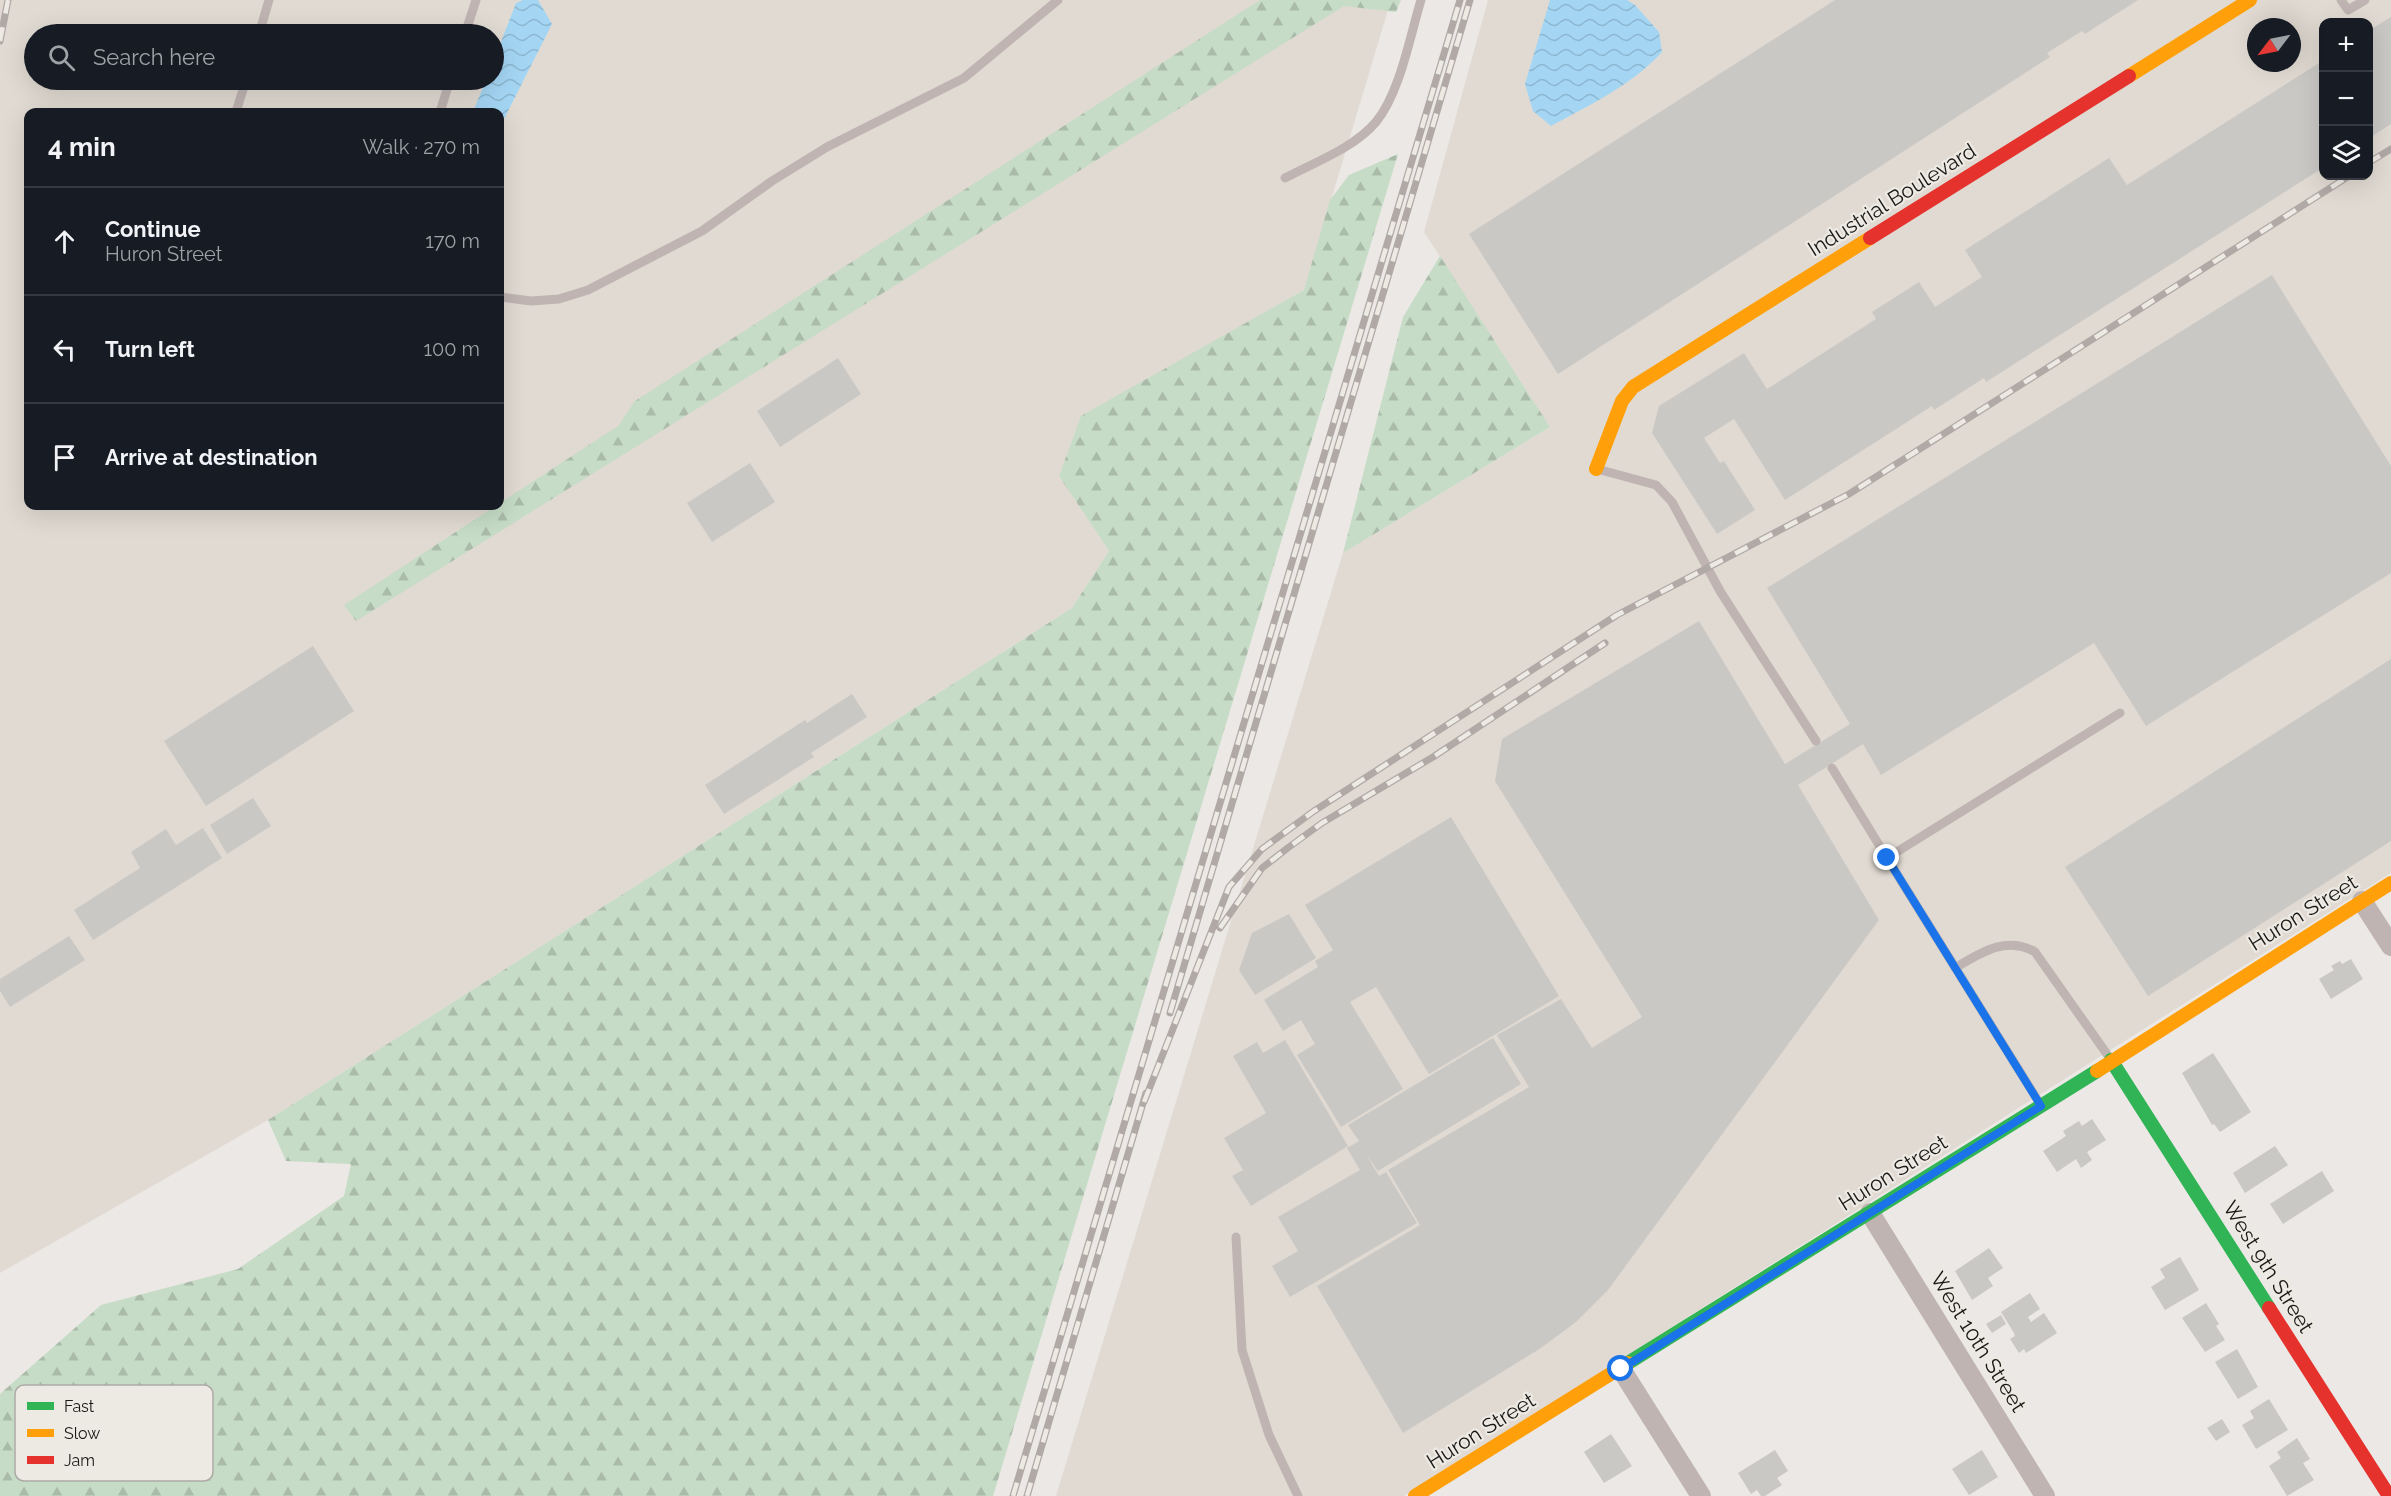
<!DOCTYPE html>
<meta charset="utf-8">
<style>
:root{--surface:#171b24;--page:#20242c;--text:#f1f3f6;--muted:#9ea1a6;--line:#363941}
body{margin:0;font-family:Raleway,sans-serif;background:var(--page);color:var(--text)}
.controls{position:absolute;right:18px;top:18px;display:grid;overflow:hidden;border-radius:12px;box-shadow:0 6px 24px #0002}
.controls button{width:54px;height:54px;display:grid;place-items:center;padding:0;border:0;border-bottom:2px solid var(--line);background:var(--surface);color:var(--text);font:30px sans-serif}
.compass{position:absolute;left:2247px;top:18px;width:54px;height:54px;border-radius:50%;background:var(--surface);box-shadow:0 6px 24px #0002;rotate:238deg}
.stop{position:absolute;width:18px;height:18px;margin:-14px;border:4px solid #1a73e8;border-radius:50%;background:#fff}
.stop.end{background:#1a73e8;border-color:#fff;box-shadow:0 2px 6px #0008}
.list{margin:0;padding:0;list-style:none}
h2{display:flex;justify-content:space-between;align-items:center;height:78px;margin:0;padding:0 24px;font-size:26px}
h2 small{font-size:20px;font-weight:400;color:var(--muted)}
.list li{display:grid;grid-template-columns:39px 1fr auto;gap:18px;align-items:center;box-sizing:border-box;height:108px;padding:0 24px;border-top:2px solid var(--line)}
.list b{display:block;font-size:22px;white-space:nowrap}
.list p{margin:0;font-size:20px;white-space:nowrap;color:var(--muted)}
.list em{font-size:20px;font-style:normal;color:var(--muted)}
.icon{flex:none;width:33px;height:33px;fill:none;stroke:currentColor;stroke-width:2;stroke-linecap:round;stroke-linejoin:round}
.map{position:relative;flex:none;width:2391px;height:1496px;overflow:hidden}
.search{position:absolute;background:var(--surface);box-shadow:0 6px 24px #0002;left:24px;top:24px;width:480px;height:66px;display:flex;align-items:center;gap:15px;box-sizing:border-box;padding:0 21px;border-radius:33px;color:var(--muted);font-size:22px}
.panel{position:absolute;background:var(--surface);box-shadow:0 6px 24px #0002;left:24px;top:108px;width:480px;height:402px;border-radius:12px}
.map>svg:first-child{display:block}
</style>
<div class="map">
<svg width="2391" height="1496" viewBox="0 0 2391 1496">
<defs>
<pattern id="forest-firs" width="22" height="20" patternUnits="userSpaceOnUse" patternTransform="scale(1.5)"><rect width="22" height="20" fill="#c6dcc6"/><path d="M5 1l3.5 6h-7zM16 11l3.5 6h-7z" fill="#aabca9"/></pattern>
<pattern id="water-waves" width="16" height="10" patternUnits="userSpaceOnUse" patternTransform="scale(1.5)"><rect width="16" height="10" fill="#a4d6f4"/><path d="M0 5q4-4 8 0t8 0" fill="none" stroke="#8db7d0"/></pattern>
</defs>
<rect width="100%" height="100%" fill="#ebe8e5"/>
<path fill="#e0dad2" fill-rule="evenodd" d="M0,0H1391L1304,290L1081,417L1059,476L1109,551L1072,608L268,1120L0,1273ZM34,34H494V80H34ZM28,112H500V506H28Z
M1488,0H2391V873L1404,1496H1056L1343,553L1550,427L1424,232ZM2324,22H2368V176H2324ZM2256,27H2292V63H2256Z"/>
<path fill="url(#forest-firs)" d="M1260,0H1401L1396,12L1344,6L356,621L344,605L618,426L635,401Z
M1398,154L993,1496H0V1394L101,1305L238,1269L344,1196L351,1164L286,1161L268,1120L1072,608L1109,551L1059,476L1081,416L1304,290L1330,200L1349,175Z
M1440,256L1550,427L1343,553L1403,317Z"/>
<path fill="url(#water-waves)" d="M523,0H538L552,24L500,127V112H473L486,80H494V60L516,3Z
M1550,0H1627L1635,5L1659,32L1662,52C1631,86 1591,104 1551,126L1533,111L1525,84Z"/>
<path fill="#cac8c5" d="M1835,0H2138L2085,34L2082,31L2047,53L2050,57L1558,374L1469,234Z
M2391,17V124L2368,139V31Z
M2324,60V167L1986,382L1984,378L1934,410L1932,406L1785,500L1734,419L1704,438L1720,463L1724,461L1755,510L1717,534L1652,433L1659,406L1744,353L1767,389L1876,319L1872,312L1919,282L1935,307L1982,277L1965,250L2109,158L2127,185Z
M2272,275L2391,466V573L2146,726L2094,643L1881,775L1863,744L1798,785L1879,920L1608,1290L1576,1322L1541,1348L1403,1433L1317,1286L1420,1225L1388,1170L1529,1087L1497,1035L1561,999L1592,1048L1642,1017L1495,781L1502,739L1699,621L1785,764L1850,724L1767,588Z
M838,358L861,394L780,447L757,411Z
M750,463L775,502L712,542L687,503Z
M313,646L354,711L206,806L164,741Z
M2391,659V841L2148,996L2065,867Z
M852,694L867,717L811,753L814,757L724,814L705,785L805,720L807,723Z
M253,798L271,826L227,854L210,825Z
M1451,817L1559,996L1429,1074L1376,987L1350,1002L1403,1089L1341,1127L1297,1055L1315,1044L1301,1020L1283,1031L1264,1000L1318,967L1315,961L1333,950L1305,905Z
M203,828L222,858L93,940L74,910L140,868L131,852L166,829L176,845Z
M1289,914L1316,958L1255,995L1239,970L1252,933Z
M69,936L85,960L10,1007L0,991V979Z
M2351,959L2363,979L2331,999L2319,979L2334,970L2331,966L2340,961L2342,964Z
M1493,1038L1521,1084L1378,1171L1366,1154L1379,1176L1386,1172L1417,1223L1290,1297L1272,1266L1298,1251L1278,1217L1360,1170L1347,1148L1359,1141L1348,1125Z
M1285,1040L1348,1146L1251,1206L1232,1176L1243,1170L1224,1138L1266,1113L1233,1056L1257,1042L1263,1053Z
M2213,1053L2251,1112L2220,1132L2214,1124L2212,1125L2182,1073Z
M2092,1119L2106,1140L2087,1152L2092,1160L2081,1168L2076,1159L2057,1172L2043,1151L2066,1136L2063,1131L2079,1121L2082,1126Z
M2275,1146L2288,1165L2245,1193L2233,1173Z
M2322,1171L2334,1191L2283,1224L2270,1204Z
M1989,1248L2003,1268L1988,1278L1993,1286L1972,1300L1955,1271Z
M2180,1257L2199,1290L2165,1310L2151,1287L2165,1278L2160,1269Z
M2030,1293L2040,1309L2028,1317L2031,1322L2044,1313L2057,1333L2026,1353L2024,1349L2019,1353L2010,1339L2015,1336L2014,1333L2001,1312Z
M2206,1303L2219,1324L2216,1326L2225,1340L2205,1352L2182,1318Z
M2001,1315L2006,1324L1992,1333L1986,1324Z
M2237,1349L2258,1387L2238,1399L2215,1362Z
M2269,1399L2288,1430L2256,1449L2242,1425L2254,1418L2250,1411Z
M2222,1419L2230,1432L2216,1441L2207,1428Z
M1611,1434L1632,1466L1604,1483L1584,1452Z
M2297,1438L2310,1459L2303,1463L2314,1480L2287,1496L2269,1466L2281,1458L2277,1452Z
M1775,1450L1788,1471L1777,1478L1782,1485L1765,1496H1761L1757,1490L1751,1494L1738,1473Z
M1982,1450L1998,1477L1969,1495L1952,1469Z"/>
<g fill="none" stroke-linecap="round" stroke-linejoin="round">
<path stroke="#bfb4b1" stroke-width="9" d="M2341,0L2348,10L2365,0
M259,34L269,0
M465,34L476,0
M236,112L246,80
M440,112L450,80
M1285,178C1315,162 1354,148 1376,122C1400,93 1410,36 1421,0
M500,297L531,301L559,299L588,290L702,231L772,181L827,147L964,78L1058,0
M1597,469L1656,485L1672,502L1720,591L1816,741
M1832,768L1887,858
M1955,968C1980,953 2007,935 2035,952L2109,1057
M2040,1104L1887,858L2120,713
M1236,1237L1242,1350L1269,1435L1298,1496"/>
<path stroke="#bfb4b1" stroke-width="20" d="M2362,901L2391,946
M1870,1213L2045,1496
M1621,1369L1701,1496"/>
<path stroke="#30b455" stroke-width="14" d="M2111,1060L2269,1308
M1628,1363L2097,1071"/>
<path stroke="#ff9f0a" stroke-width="14" d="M2129,76L2250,0
M1596,469L1622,401L1633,387L1870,238
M2097,1071L2391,883
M1415,1496L1628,1363"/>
<path stroke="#e5322d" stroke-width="14" d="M1870,238L2129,76
M2269,1308L2389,1496"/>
<g stroke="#b0a9a6" stroke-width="7">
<path id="rail" d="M0,41L8,0
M2368,163L2391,149
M1220,928L1262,868L1289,847L1322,823L1433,757L1605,643
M1170,1013L1470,0
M1144,1102L1229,887L1262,849L1314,811L1617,615L1849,494L2349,176
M1013,1496L1460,0
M1027,1496L1146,1093"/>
</g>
<use href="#rail" stroke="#ede9e3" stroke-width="4.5" stroke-dasharray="14" stroke-linecap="butt"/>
</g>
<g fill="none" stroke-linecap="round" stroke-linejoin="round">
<path stroke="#1a73e8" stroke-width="8" d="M1621,1369L2041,1106L1887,858"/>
</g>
<g text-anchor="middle" stroke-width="4.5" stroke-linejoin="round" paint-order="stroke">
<g font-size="21" fill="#191816" stroke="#ede9e3">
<text transform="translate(1892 200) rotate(-32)" y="7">Industrial Boulevard</text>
<text transform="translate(2303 913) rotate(-32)" y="7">Huron Street</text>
<text transform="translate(1893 1173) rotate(-32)" y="7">Huron Street</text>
<text transform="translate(2268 1267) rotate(58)" y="7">West 9th Street</text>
<text transform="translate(1978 1342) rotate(58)" y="7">West 10th Street</text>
<text transform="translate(1481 1431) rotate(-32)" y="7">Huron Street</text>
</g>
</g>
<rect x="15" y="1385" width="198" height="96" rx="9" fill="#ede9e3" stroke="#adaaa6" stroke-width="1.5"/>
<rect x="27" y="1402" width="27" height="8" fill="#30b455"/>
<rect x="27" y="1429" width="27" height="8" fill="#ff9f0a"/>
<rect x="27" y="1456" width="27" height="8" fill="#e5322d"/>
<g font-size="16" fill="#191816">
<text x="64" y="1412">Fast</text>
<text x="64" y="1439">Slow</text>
<text x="64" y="1466">Jam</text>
</g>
</svg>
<div class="controls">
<button>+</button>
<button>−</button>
<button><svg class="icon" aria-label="layers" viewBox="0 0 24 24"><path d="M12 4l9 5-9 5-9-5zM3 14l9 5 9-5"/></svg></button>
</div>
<svg class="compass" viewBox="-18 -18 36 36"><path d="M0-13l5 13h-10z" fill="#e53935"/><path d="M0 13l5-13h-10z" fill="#9ea1a6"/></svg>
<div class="stop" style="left:1621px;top:1369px"></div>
<div class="stop end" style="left:1887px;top:858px"></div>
<div class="search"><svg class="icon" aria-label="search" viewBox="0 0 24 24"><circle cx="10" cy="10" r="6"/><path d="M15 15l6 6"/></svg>Search here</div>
<section class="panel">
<h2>4 min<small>Walk · 270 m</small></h2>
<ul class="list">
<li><svg class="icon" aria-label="ahead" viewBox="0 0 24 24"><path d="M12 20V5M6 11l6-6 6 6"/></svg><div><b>Continue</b><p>Huron Street</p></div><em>170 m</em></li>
<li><svg class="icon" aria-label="left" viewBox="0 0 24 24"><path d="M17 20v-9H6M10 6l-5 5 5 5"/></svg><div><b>Turn left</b></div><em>100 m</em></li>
<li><svg class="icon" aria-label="arrive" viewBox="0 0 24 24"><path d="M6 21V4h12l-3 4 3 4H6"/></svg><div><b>Arrive at destination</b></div></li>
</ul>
</section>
</div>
